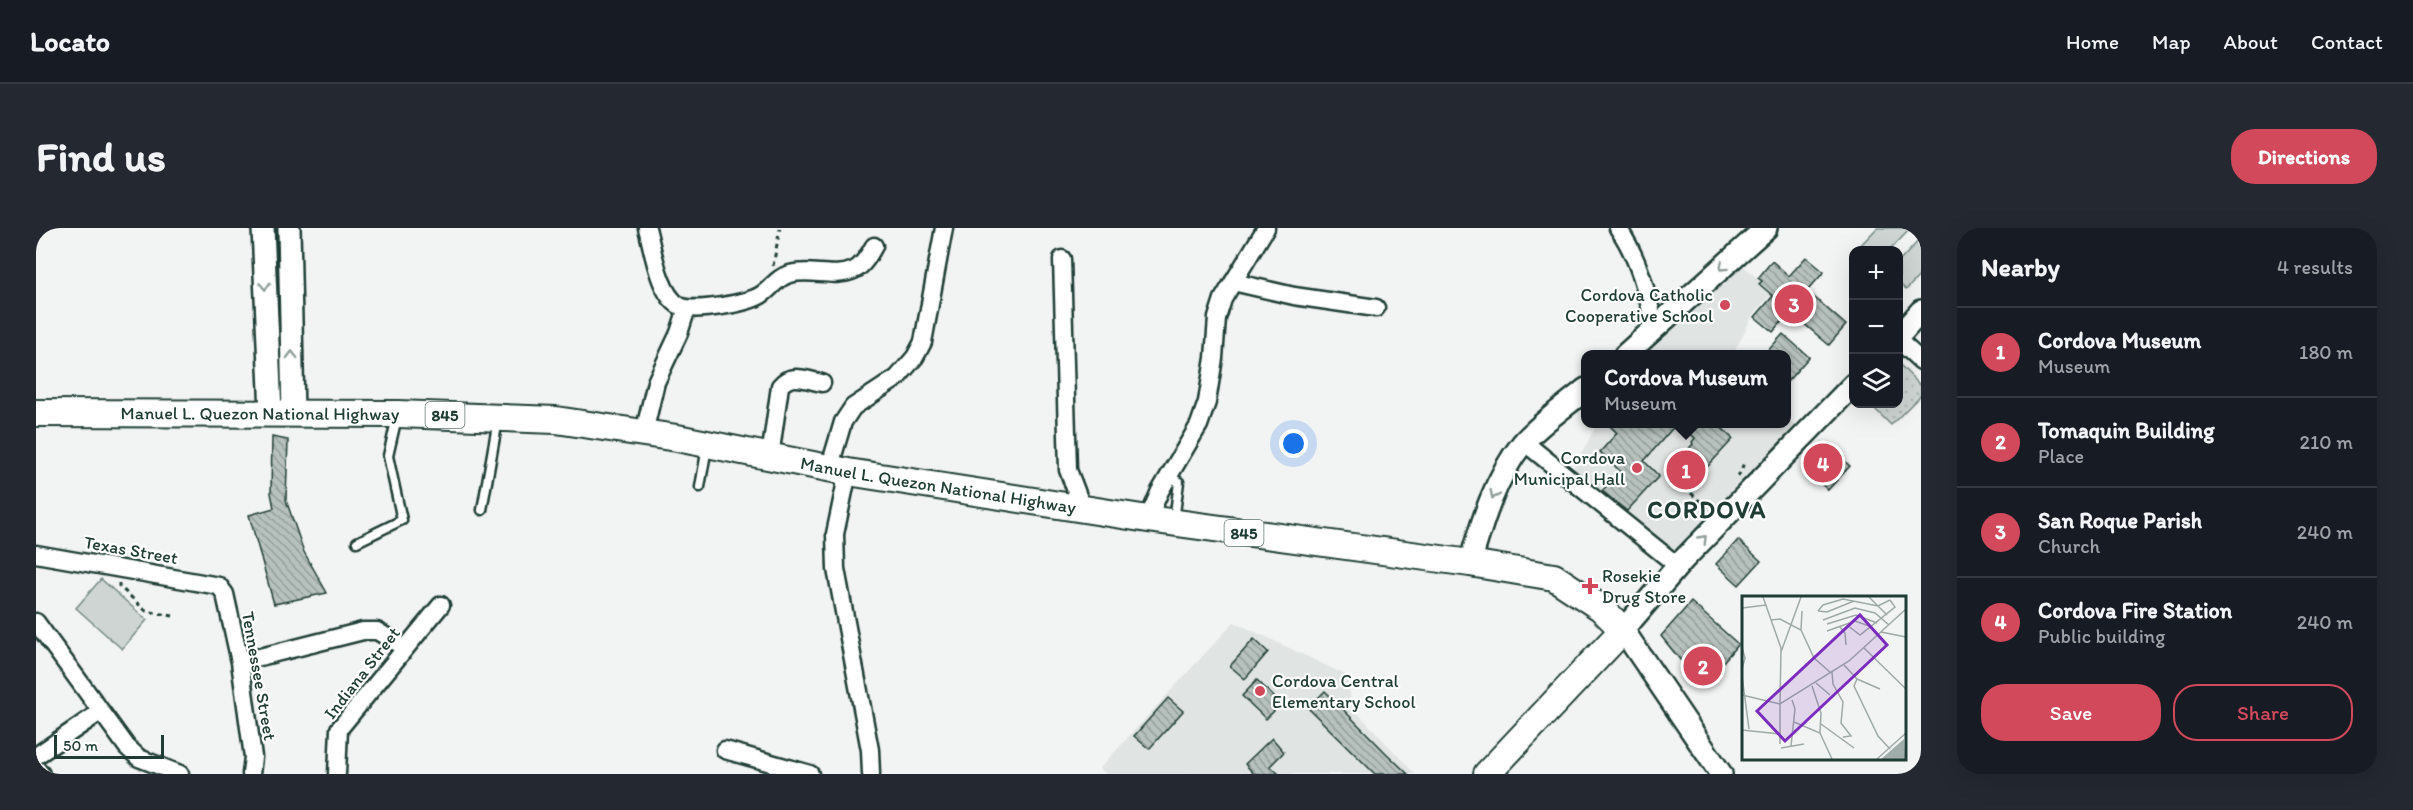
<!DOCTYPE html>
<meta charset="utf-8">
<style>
:root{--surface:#171b24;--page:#242831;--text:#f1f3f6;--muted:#9ea1a6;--line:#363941;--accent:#d1495b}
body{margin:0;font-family:Itim,sans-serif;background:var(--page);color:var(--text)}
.controls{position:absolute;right:18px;top:18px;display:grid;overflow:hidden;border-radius:12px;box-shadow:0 6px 24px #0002}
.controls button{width:54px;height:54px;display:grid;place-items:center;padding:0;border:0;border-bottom:2px solid var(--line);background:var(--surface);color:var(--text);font:30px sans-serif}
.scale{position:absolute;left:18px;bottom:15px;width:110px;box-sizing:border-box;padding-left:6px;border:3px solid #1f3d34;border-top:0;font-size:16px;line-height:21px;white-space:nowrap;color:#1f3d34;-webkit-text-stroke:4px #fff;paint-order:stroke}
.you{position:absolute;left:1258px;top:216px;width:21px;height:21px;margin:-15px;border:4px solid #fff;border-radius:50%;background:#1a73e8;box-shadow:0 0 0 9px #1a73e833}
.badge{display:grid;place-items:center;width:39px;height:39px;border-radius:50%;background:var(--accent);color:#fff;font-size:20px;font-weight:700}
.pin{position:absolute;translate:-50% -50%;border:3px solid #fff;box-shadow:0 2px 6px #0006}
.popup{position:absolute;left:1545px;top:122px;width:210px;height:78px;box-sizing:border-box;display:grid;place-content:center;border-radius:12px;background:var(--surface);filter:drop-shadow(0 2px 4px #0005);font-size:20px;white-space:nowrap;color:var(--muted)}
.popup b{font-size:22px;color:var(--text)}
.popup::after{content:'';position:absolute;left:50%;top:100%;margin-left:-12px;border:12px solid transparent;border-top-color:var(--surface)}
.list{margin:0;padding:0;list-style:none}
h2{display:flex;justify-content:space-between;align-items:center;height:78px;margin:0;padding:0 24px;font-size:26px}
h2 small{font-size:20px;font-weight:400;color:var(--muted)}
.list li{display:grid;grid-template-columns:39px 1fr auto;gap:18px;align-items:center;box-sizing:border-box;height:90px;padding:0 24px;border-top:2px solid var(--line)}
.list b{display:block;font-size:22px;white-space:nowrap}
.list p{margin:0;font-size:20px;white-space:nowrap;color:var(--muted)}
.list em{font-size:20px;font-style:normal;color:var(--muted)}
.actions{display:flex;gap:12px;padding:18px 24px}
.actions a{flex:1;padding:14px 0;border:2px solid var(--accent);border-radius:24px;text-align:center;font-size:21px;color:var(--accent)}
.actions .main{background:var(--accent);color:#fff}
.icon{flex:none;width:33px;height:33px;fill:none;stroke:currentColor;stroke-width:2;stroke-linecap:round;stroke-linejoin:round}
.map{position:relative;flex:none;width:1885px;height:546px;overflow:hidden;border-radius:24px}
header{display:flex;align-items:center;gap:36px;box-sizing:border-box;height:84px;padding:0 30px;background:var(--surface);border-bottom:2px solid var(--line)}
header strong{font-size:28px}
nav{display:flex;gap:33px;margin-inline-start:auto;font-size:21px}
.intro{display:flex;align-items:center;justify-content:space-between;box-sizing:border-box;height:144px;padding:0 36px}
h1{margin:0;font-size:42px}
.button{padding:15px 27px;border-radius:24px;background:var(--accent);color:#fff;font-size:21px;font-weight:700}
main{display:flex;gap:36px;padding:0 36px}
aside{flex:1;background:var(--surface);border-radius:24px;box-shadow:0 6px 24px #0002}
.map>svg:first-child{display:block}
</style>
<header>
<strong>Locato</strong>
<nav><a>Home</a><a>Map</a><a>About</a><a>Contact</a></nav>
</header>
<div class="intro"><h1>Find us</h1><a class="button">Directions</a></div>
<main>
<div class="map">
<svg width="1885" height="546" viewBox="0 0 1885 546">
<defs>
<pattern id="park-dots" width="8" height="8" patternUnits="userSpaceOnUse" patternTransform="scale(1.5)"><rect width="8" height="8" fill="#ced5d3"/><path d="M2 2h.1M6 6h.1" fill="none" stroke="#b0b8b6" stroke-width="1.8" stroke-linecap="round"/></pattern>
<pattern id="building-back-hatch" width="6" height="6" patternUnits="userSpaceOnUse" patternTransform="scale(1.5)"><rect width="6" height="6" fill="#b7c1bd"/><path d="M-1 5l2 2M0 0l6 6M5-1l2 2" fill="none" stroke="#949e9a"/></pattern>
</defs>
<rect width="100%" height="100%" fill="#f2f3f3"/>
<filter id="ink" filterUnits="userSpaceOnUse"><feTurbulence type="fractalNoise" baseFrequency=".0167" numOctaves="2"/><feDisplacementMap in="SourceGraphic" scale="12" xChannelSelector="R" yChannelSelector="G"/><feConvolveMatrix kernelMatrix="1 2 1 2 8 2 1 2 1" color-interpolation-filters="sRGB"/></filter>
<g filter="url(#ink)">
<path fill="#e0e4e3" d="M1703,34L1724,53L1722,57L1734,67L1717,87L1697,126L1599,127Z
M1751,190L1760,198L1730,234L1639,330L1535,245L1561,196H1750Z
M1198,394L1312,448L1315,478L1379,546H1070L1064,540Z"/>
<path fill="#ced5d3" stroke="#768984" stroke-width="1.5" d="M1841,0H1875L1854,22H1827L1823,19Z
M1885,10V46L1870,62L1863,55V34Z
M65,351L111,392L86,421L40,380Z"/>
<path fill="url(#park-dots)" stroke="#768984" stroke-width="1.5" d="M1863,136L1885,158V167L1855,197L1834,176H1862Z"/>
<path fill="url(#building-back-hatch)" stroke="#1f3d34" stroke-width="1.5" d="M1770,29L1788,44L1771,63L1810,97L1793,117L1754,84L1737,104L1719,89L1737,68L1723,56L1726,53L1722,50L1736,33L1753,48Z
M1747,106L1773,129L1750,155V126H1729Z
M1571,195H1641L1608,233L1623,248L1591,283L1566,263L1584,243L1564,224L1581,205Z
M1642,195H1681L1697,211L1648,264L1629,246L1657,216L1656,214L1659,210Z
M236,209L252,212L250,272L268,324L291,365L238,376L213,287L238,280L235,265Z
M1798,224L1814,238L1792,262L1776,248Z
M1702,312L1725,333L1703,357L1680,336Z
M1655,374L1702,416L1666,459L1625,408Z
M1218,411L1232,424L1209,451L1194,438Z
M1221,452L1245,476L1230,491L1206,468Z
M1289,463L1350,525L1372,546H1339L1272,480Z
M1132,470L1147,483L1113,521L1098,508Z
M1236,510L1248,524L1234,538L1243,546H1218L1209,536Z"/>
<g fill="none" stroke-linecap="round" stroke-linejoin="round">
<g stroke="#1f3d34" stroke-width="13">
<path id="service" d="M1133,248L1143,254L1138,293
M664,259L671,219
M446,282L462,192
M321,314L366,292L352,228L361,189"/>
</g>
<g stroke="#1f3d34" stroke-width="21">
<path id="minor" d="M611,0C617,22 623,67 644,78C658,85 712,75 725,67C736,60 741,49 754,46C774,40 798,51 818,42C827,38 833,27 838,18
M1582,0C1603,30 1611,65 1619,100
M1026,31L1032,242L1047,281
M1197,54L1258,68L1340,80
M1862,112L1885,133
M608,205L620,154L643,105L651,80
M1488,214L1642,338
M734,229L744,158C755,144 771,152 786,155
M793,241L807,194L817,179L861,150L879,129L887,114L908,0
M812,244L799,306L800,341L834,522L835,546
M1112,291L1124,263L1163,197L1171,174L1178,130L1181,90L1187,71L1230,0
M0,326L183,358L189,366L204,434L217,529L215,546
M0,394L91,519L103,530L144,546
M204,434L327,403H341L369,420
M689,522L774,546
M0,528L64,484
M0,540L5,546
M301,546L303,501L405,377"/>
</g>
<g stroke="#1f3d34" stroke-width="26">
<path id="tertiary" d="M227,0L235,185
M253,0L257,185
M1862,109L1885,83
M1589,127L1730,0
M1434,335C1446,294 1459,250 1486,216C1503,196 1530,178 1550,161
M1685,546L1587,402L1647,332L1818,156"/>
</g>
<g stroke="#1f3d34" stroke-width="30">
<g id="primary">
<path id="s1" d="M0,185L362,186L520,192L641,210L812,244L1112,291L1434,335L1518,349L1565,380L1587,402L1451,546"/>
</g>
</g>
<path stroke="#1f3d34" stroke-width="3" stroke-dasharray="4.5 4.5" stroke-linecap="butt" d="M737,38L744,0
M1702,249L1708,235
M1655,265L1673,282
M83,355V358L110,383L137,388"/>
<use href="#service" stroke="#fff" stroke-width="8"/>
<use href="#minor" stroke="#fff" stroke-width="16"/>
<use href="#tertiary" stroke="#fff" stroke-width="21"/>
<use href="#primary" stroke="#fff" stroke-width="26"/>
</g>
<defs><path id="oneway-chevron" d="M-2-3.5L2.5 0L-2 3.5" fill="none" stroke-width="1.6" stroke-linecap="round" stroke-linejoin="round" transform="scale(1.5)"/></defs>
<g stroke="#8f9e9a">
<use href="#oneway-chevron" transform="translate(1687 39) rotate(138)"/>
<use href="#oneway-chevron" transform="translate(229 58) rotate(88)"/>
<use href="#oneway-chevron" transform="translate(256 127) rotate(-91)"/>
<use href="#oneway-chevron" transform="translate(1458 267) rotate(116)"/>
<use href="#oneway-chevron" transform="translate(1667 311) rotate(-46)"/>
</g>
</g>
<g fill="#d1495b" stroke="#fff" stroke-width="2">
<circle cx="1689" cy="77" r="6"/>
<circle cx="1601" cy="240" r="6"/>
<path d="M1551 349h6v6h6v6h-6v6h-6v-6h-6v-6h6z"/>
<circle cx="1224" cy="463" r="6"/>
</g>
<g text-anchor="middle" stroke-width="4.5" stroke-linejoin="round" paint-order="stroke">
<g fill="#fff" stroke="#627771" stroke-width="1.5">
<rect x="389.5" y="174" width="39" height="26" rx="4.5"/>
<rect x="1188.5" y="292" width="39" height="26" rx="4.5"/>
</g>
<g font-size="16" font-weight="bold" fill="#1f3d34">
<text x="409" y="193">845</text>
<text x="1208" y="311">845</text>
</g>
<g font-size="18" fill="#1f3d34" stroke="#fff" text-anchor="end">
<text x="1677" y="73">Cordova Catholic<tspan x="1677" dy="21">Cooperative School</tspan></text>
<text x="1589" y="236">Cordova<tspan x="1589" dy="21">Municipal Hall</tspan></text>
<text x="1566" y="354" text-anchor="start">Rosekie<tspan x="1566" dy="21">Drug Store</tspan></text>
<text x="1236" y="459" text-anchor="start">Cordova Central<tspan x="1236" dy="21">Elementary School</tspan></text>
</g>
<g font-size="18" fill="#1f3d34" stroke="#fff">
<text dy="6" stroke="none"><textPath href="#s1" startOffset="224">Manuel L. Quezon National Highway</textPath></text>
<text dy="6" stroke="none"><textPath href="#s1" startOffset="908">Manuel L. Quezon National Highway</textPath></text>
<text transform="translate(95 322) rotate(10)" y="6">Texas Street</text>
<text transform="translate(326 445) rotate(-52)" y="6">Indiana Street</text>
<text transform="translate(223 448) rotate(80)" y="6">Tennessee Street</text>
</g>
<g font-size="24" font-weight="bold" letter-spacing="1.5" fill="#1f3d34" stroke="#fff">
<text x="1671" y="290">CORDOVA</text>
</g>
</g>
<g transform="translate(1706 368)">
<rect width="164" height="164" fill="#f2f3f3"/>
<path d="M162,143L163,163H139Z" fill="#a1adaa"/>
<path fill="none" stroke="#9eaaa7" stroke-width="1.5" d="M21,1L39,52L38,108L107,65L164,13M127,1L145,19M0,12L24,9M76,15L81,9L101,3L136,10L148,4M76,15L85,16L112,5M29,24L38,23L59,34L72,62L89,77M81,24L113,12L133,17L147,29M85,28L114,19L135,27M105,29L118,39L153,11L148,4M98,31L103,37L104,49M59,34L60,15M85,35L113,25L130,31M139,36L164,41M0,51L3,62L0,73M122,52L164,93M39,56L59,1M102,69L115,83L112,90L136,140L148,153M90,76L91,88L101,106L99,127L109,140L101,141M0,80L7,133M115,83L138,93M74,87L88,99M70,90L79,117L78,137M0,99L38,108V148M52,126L78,137L90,163M79,128L112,152M0,134L38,138M49,150L53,113L50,104M39,152L62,148M135,163L164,137"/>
<path fill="#7b2cbf" fill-opacity="0.15" stroke="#7b2cbf" stroke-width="3" d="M118,19L145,49L43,145L15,115Z"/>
<rect width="164" height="164" fill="none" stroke="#1f3d34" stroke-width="3"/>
</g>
</svg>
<div class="controls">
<button>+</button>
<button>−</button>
<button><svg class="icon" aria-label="layers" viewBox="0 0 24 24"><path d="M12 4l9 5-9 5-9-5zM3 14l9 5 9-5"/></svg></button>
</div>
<div class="scale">50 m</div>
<div class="you"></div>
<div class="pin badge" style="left:1650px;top:242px">1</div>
<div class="popup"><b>Cordova Museum</b>Museum</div>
<div class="pin badge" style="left:1667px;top:438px">2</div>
<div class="pin badge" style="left:1758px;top:76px">3</div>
<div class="pin badge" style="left:1787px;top:235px">4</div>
</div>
<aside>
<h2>Nearby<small>4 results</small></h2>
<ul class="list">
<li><span class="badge">1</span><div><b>Cordova Museum</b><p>Museum</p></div><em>180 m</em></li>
<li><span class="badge">2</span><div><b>Tomaquin Building</b><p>Place</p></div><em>210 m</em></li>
<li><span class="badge">3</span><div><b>San Roque Parish</b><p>Church</p></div><em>240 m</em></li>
<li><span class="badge">4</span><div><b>Cordova Fire Station</b><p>Public building</p></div><em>240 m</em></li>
</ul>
<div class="actions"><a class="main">Save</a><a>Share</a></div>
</aside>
</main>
